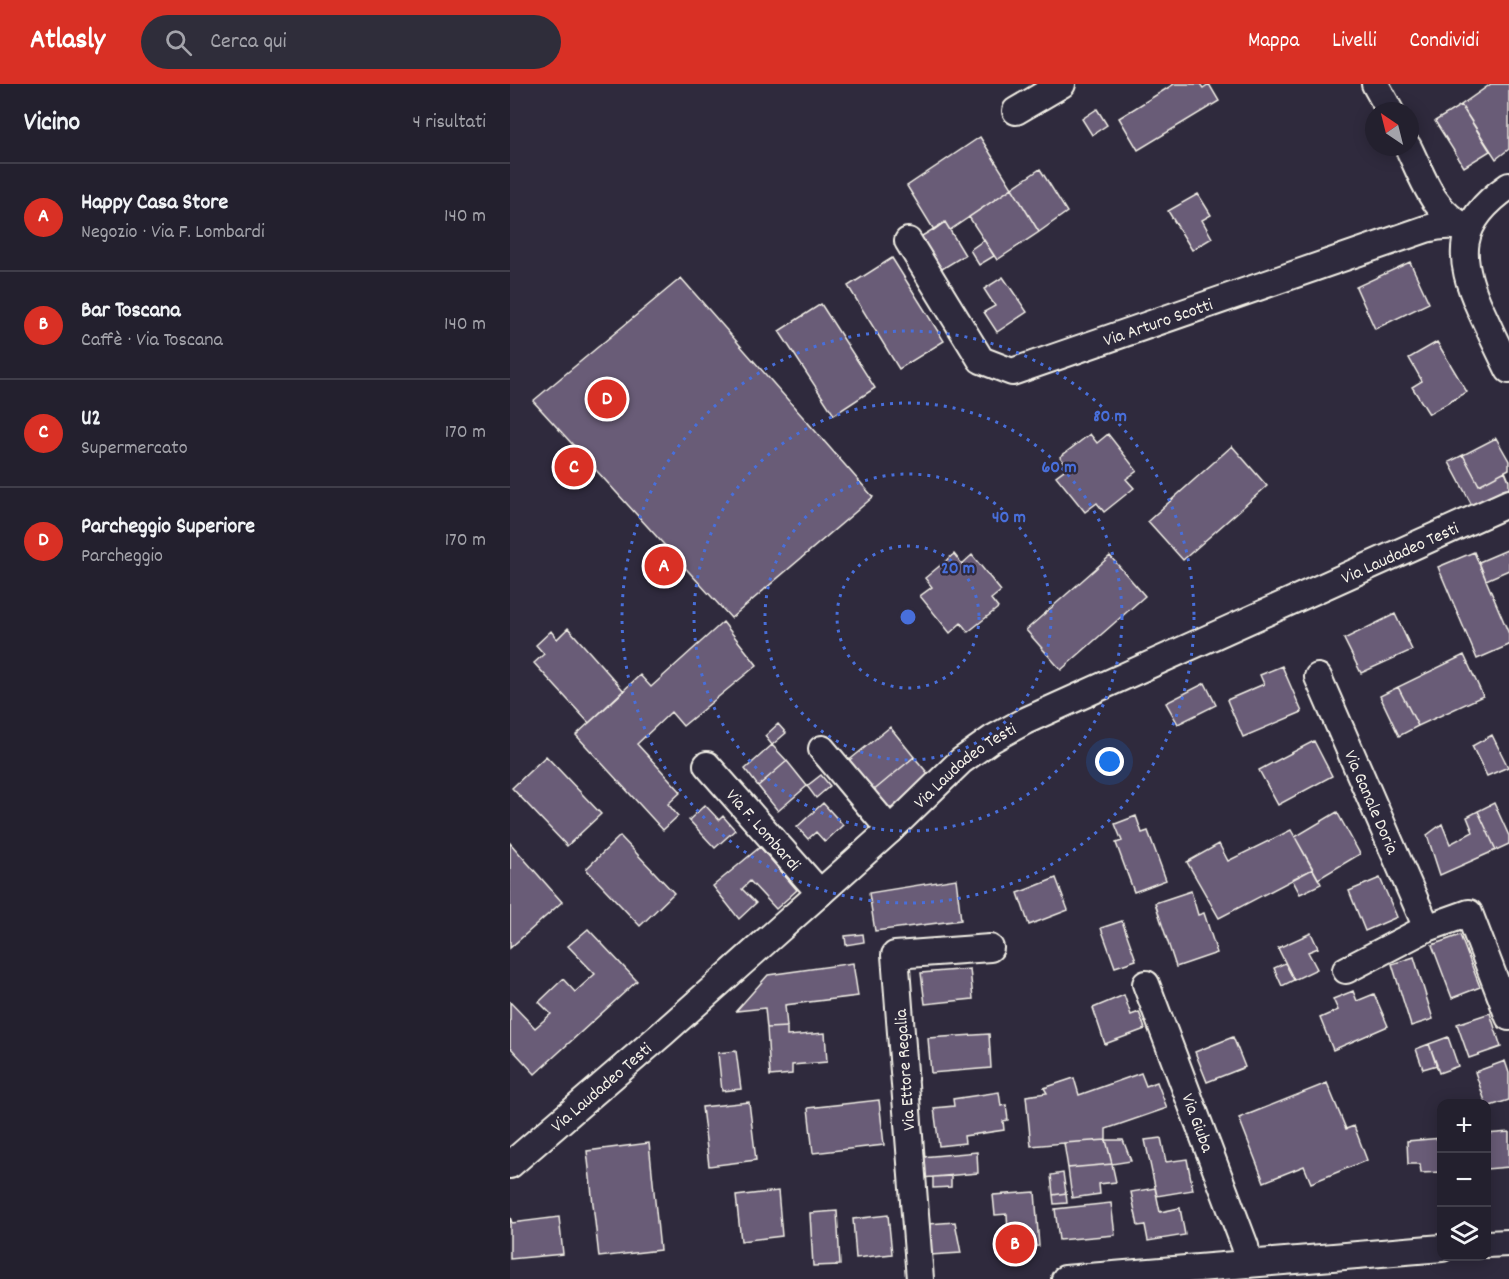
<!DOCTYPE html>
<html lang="it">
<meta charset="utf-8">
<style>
:root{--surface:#23202e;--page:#2f2d3a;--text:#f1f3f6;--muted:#a3a3aa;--line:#403e4a;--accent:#d93025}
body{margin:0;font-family:Dekko,sans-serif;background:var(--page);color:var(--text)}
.controls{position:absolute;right:18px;bottom:18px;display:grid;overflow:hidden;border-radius:12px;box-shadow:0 3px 15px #0003}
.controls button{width:54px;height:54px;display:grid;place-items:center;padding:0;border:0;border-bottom:2px solid var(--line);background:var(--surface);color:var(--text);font:30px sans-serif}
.compass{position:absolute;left:855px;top:18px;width:54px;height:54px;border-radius:50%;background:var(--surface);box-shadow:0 3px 15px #0003;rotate:325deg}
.you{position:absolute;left:600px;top:678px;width:21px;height:21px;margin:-15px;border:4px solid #fff;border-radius:50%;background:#1a73e8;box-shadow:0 0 0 9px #1a73e833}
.badge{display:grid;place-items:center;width:39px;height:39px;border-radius:50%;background:var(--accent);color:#fff;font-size:20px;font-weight:700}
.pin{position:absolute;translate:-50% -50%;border:3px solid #fff;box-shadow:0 2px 6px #0006}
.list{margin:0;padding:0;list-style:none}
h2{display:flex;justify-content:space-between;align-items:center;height:78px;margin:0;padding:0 24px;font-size:26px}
h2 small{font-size:20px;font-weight:400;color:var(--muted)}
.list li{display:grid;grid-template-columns:39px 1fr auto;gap:18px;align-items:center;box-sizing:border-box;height:108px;padding:0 24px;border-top:2px solid var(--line)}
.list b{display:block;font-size:22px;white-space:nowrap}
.list p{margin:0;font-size:20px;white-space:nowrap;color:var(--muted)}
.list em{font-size:20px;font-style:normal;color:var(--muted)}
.icon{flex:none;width:33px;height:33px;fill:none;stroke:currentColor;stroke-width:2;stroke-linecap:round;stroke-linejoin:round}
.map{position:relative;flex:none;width:999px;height:1195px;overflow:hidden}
header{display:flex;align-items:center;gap:36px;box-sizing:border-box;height:84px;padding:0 30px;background:var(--accent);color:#fff}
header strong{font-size:28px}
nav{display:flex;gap:33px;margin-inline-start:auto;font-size:21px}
.search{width:420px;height:54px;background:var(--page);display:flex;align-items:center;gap:15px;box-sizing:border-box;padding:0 21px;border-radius:33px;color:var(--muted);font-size:22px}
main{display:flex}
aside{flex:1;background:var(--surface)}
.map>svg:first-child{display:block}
</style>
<header>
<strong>Atlasly</strong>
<div class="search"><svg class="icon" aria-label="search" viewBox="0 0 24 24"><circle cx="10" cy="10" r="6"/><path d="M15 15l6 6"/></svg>Cerca qui</div>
<nav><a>Mappa</a><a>Livelli</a><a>Condividi</a></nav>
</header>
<main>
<aside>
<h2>Vicino<small>4 risultati</small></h2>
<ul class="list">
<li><span class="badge">A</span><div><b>Happy Casa Store</b><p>Negozio · Via F. Lombardi</p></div><em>140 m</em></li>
<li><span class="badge">B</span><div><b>Bar Toscana</b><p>Caffè · Via Toscana</p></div><em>140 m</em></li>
<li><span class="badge">C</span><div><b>U2</b><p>Supermercato</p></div><em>170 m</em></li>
<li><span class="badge">D</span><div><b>Parcheggio Superiore</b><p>Parcheggio</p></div><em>170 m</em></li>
</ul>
</aside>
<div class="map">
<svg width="999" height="1195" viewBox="0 0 999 1195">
<rect width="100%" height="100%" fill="#2f2a3d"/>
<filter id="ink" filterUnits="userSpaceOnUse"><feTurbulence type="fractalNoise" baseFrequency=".0167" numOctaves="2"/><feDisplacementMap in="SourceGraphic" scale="12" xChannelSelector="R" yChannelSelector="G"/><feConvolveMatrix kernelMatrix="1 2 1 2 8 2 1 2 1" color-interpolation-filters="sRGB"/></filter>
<g filter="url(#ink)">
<path fill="#695b77" stroke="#f4f1e8" stroke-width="1.5" d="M664,0H690L693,4L699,0L709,17L628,66L609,34Z
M981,0H999V65L986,75L951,21Z
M951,21L980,67L954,83L925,37Z
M587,25L597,41L582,51L572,35Z
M470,53L502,104L440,146L435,138L424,146L397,102Z
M530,85L557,128L529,148L502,104Z
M502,104L529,148L487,176L459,133Z
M688,110L701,131L692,136L702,154L682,166L658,127Z
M435,138L455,171L432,185L427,184L407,155Z
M474,156L484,172L469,181L460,166Z
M382,174L434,257L389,285L338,202Z
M900,178L919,219L865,245L846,203Z
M493,193L517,228L487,248L474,228L485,222L474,205Z
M171,194L363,413L221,534L23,317Z
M311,220L365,304L324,331L269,247Z
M927,258L957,308L919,330L902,303L912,297L899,274Z
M580,350L587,359L598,350L627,387L616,395L624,404L594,428L587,419L575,428L546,392L558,383L550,373Z
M986,354L999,377V385L969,401L953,371Z
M722,362L757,402L673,476L638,437Z
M953,371L969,401L995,387L999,397V411L964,425L939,378Z
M997,466L999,471V486L976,496L969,478Z
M964,468L999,550V561L967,575L928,483Z
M444,470L452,480L462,471L491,507L481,515L488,524L458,548L451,539L440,549L410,512L422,503L415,494Z
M600,472L635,512L551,586L516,546Z
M885,530L902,566L851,589L834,555Z
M213,538L247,581L173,642L161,628L127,660L171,708L158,720L168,732L153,746L66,651L130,591L141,603Z
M58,544L114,607L79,639L24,579L34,570L26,561L41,547L47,555Z
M954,571L973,612L908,642L888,603Z
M772,582L792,628L733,653L717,616L754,600L750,591Z
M695,599L706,621L668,640L656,619Z
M888,603L908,642L889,652L870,612Z
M268,640L276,649L262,661L255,652Z
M380,643L404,673L362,708L337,678Z
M982,651L998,683L977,692L962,662Z
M804,657L822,692L768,721L749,686Z
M262,661L277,677L248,702L235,685Z
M36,672L91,730L57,762L2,704Z
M404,673L420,692L378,727L362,708Z
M277,677L297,702L268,727L248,702Z
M311,691L320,702L306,714L297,702Z
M313,719L333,741L315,758L306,748L298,755L287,743Z
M984,719L999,752V760L986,766L968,727Z
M195,721L209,736L213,732L225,746L205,764L179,736Z
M968,727L986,766L930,791L917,751L932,740L940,760L963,748L957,733Z
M827,728L850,770L808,795L785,753Z
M626,732L632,749L638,747L656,796L624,808L606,759L612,757L605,740Z
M781,746L803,785L709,834L677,778L709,760L718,777Z
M110,752L164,809L130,842L76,785Z
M0,759L52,818L0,864Z
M250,763L287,806L266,825L240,797L232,805L246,819L229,835L203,802Z
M803,785L811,800L790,810L782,795Z
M546,794L558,826L519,841L508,809Z
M870,794L887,833L855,847L839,807Z
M446,795L451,836L365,847L359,809Z
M681,807L688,831L694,829L707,869L666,883L645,819Z
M612,837L626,876L605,883L591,844Z
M78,845L127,897L25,990L0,963V918L25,944L41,930L29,918L53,895L65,908L85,890L58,862Z
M801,849L808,864L798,868L807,885L784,896L768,864Z
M353,850L354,858L336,861L335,852Z
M950,851L970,903L942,914L922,861Z
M904,873L923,935L901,942L882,880Z
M343,879L348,912L275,921L277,943L257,944L255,924L226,927L258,891Z
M775,879L784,896L772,902L764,884Z
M460,885L463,915L415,920L411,889Z
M843,907L847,917L864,910L878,942L823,966L810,934L828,926L823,915Z
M614,911L621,931L629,928L635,945L595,960L583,924Z
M980,929L991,963L959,974L947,940Z
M277,943V952L315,949L317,978L282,981V990L260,992L257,944Z
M479,950L481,984L421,989L418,954Z
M723,953L735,983L697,998L685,968Z
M938,953L948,982L929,989L919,960Z
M919,960L927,981L913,985L906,965Z
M226,967L231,1005L212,1007L208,969Z
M995,977L999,989V1016L977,1023L965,988Z
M631,989L636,1002L647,998L657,1024L596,1045V1056L554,1059L521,1062L516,1012L537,1009L534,1004L564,994L569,1011Z
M817,999L836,1045L844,1042L857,1076L801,1099L794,1082L754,1098L729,1034Z
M489,1008L491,1022L496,1021L498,1036L493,1037L494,1046L454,1052L455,1059L429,1062L424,1024L444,1022L443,1015Z
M369,1016L374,1061L303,1069L298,1024Z
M239,1018L246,1076L199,1082L192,1023Z
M999,1048V1083L976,1085V1050Z
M651,1054L656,1078L677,1075L683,1106L647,1112L635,1056Z
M932,1054V1088L911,1089L910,1080H898L897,1057Z
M596,1056L602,1080L558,1084L554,1059Z
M596,1056H613L621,1077L602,1080Z
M139,1059L150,1166L89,1173L77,1067Z
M467,1068L468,1089L412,1094V1073Z
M602,1080L606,1098L589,1100L590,1110L562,1114L558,1084Z
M553,1089L556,1109L543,1111L541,1091Z
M441,1092V1103L423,1104V1093Z
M645,1104L650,1128L670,1124L675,1151L638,1157L635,1141L628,1142L621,1108Z
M268,1107L272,1152L231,1157L226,1112Z
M525,1108L529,1162L499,1164L497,1130L485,1131L483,1111Z
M556,1109L557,1119L544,1120L543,1111Z
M601,1119L605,1151L549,1156L545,1125Z
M327,1127L330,1181L303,1182L300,1129Z
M378,1131L382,1170L346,1174L343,1135Z
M0,1133L2,1139L49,1133L53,1170L0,1175Z
M445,1138L451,1169L420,1171L418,1140Z"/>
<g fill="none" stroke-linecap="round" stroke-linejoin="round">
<g stroke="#f4f1e8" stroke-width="30">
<g id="street">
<path d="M865,0L880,27"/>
<path d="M506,27L552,0"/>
<path d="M898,63C913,93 923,129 956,143"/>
<path d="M999,102C946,138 946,173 971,227C980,247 989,266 999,286"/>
<path id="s1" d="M398,157L471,276L502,288L916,145C931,141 944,140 959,145"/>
<path id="s2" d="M808,593L917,844L959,829L999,933"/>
<path d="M312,665L380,746"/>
<path id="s3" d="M197,681L310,809"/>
<path d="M836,886L917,844"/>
<path id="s4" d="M636,900L735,1162L738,1180"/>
<path id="s5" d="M0,1081L152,950L310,809L380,746L451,677L482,655L515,637L999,419"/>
<path d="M976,1160L999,1159"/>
<path d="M410,1195L385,871L480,864"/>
<path d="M555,1195L932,1164"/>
</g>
</g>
<use href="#street" stroke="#2f2a3d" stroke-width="26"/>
</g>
</g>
<g fill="none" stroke="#486fdb" stroke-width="3" stroke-dasharray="3 6">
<circle cx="398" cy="533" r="71"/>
<circle cx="398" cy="533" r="143"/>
<circle cx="398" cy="533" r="214"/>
<circle cx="398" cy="533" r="286"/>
</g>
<g text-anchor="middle" stroke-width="4.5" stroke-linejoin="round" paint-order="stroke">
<g font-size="18" fill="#f4f1e8" stroke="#2f2a3d">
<text dy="6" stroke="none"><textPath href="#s1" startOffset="327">Via Arturo Scotti</textPath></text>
<text dy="6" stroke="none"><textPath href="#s5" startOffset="1092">Via Laudadeo Testi</textPath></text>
<text dy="6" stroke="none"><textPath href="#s5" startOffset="606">Via Laudadeo Testi</textPath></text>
<text dy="6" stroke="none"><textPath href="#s2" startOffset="136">Via Ganale Doria</textPath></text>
<text dy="6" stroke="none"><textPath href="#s3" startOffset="86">Via F. Lombardi</textPath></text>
<text transform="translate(394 986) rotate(-94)" y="6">Via Ettore Regalia</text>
<text dy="6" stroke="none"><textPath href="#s5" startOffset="120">Via Laudadeo Testi</textPath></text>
<text dy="6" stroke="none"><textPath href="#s4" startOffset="148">Via Giuba</textPath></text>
</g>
</g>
<circle cx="398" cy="533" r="9" fill="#486fdb" stroke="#2f2a3d" stroke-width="3"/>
<g font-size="18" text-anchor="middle" font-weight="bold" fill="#486fdb" stroke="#2f2a3d" stroke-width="4.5" stroke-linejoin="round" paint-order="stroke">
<text x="600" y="337">80 m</text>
<text x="549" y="388">60 m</text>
<text x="499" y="438">40 m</text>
<text x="448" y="489">20 m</text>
</g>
</svg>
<div class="controls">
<button>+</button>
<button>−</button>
<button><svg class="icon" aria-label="layers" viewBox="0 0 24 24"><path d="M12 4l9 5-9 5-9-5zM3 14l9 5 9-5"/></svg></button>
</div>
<svg class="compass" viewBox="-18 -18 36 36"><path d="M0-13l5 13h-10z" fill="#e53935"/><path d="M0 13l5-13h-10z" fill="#a3a3aa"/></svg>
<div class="you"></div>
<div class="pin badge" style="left:154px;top:482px">A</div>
<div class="pin badge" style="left:505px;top:1160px">B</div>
<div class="pin badge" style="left:64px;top:383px">C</div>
<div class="pin badge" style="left:97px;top:315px">D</div>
</div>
</main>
